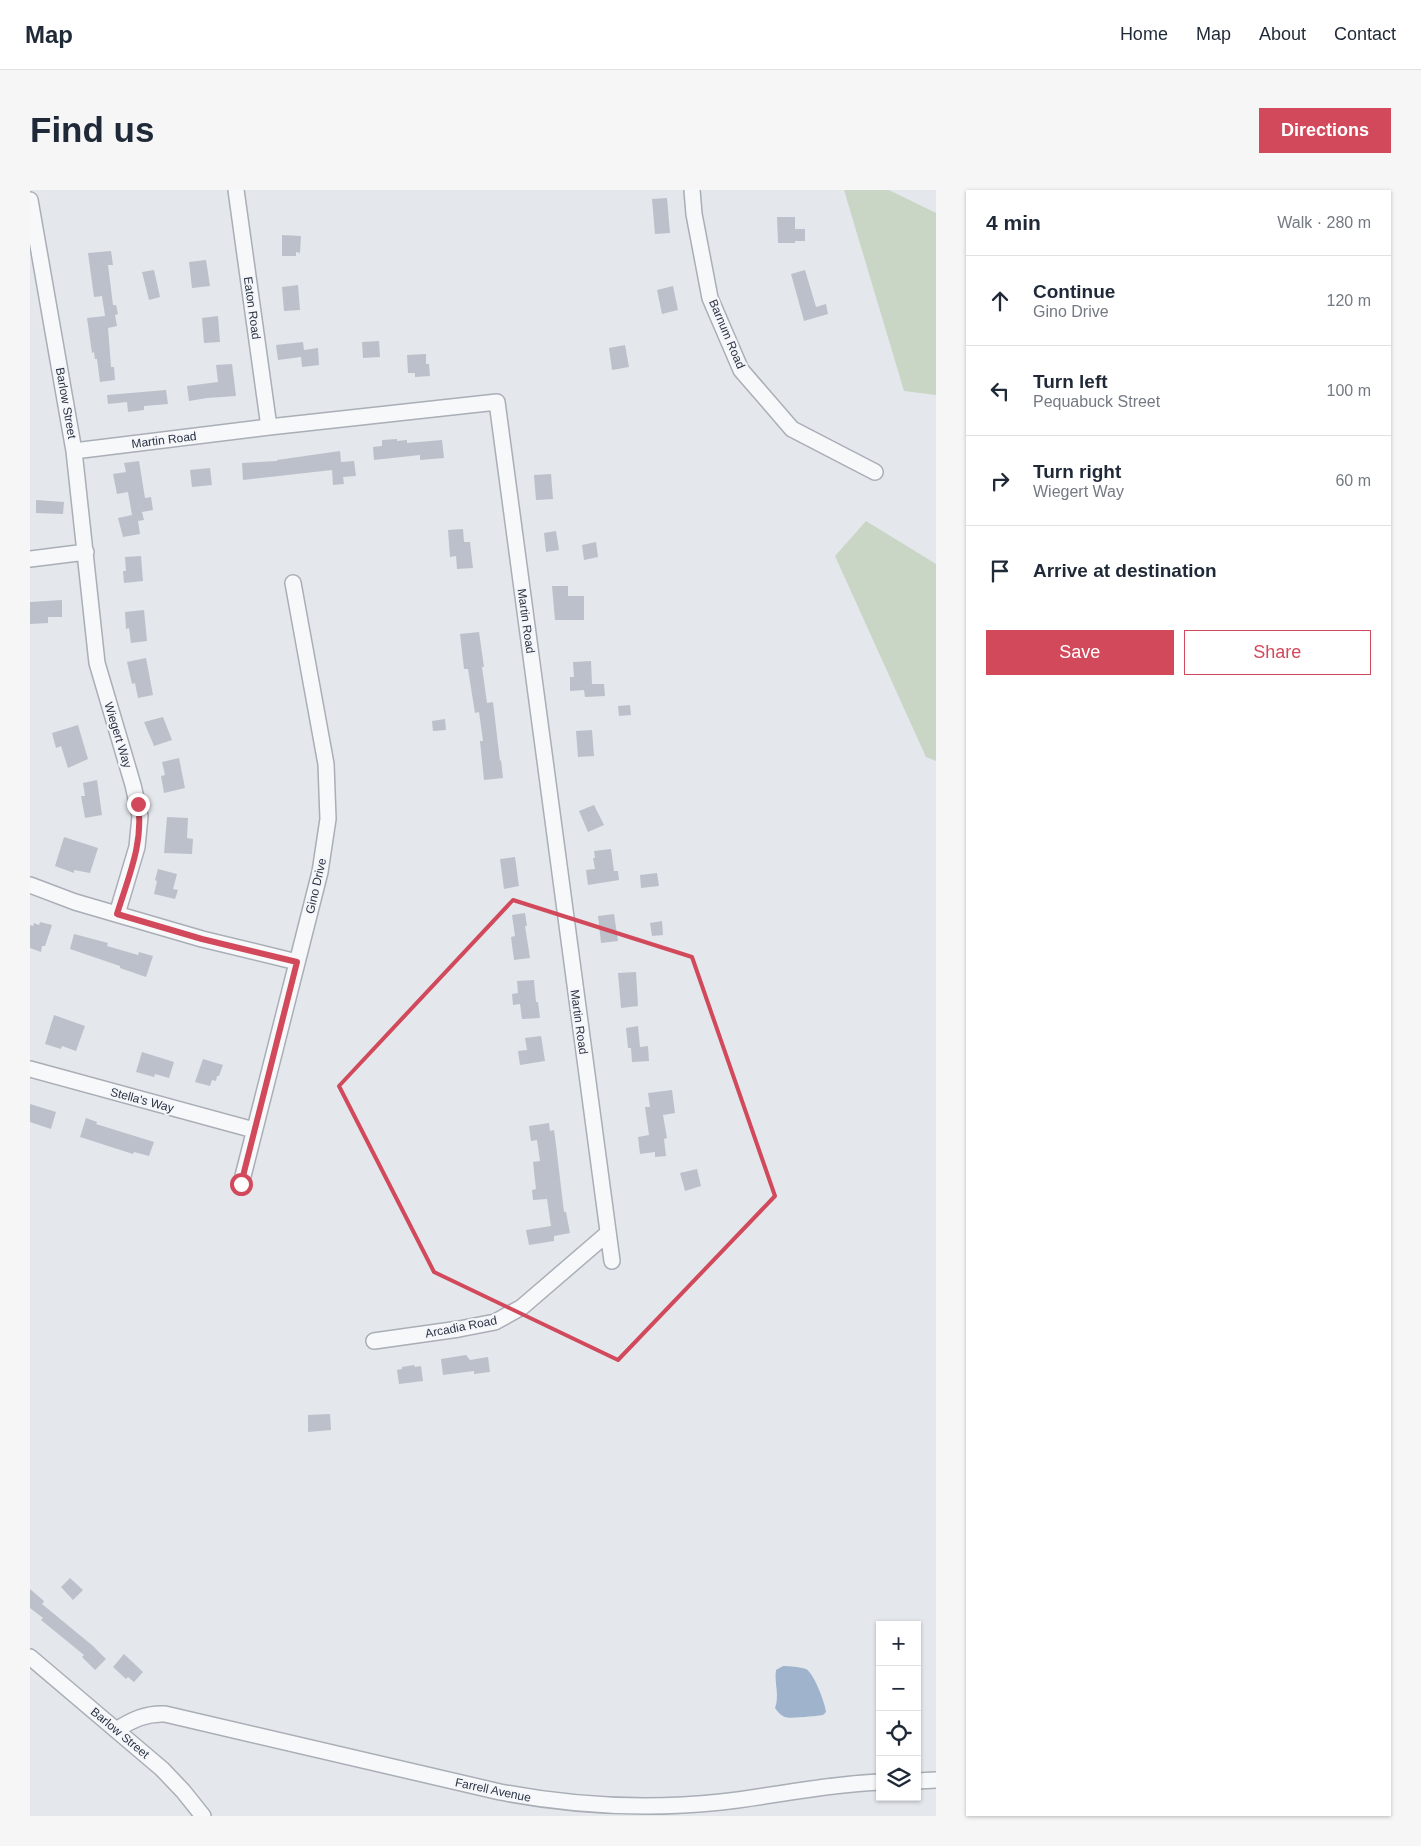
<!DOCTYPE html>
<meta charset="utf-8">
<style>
:root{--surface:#fff;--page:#f6f6f7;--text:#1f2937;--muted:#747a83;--line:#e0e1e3;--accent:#d1495b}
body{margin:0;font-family:Arial,sans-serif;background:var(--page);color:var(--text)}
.controls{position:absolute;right:15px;bottom:15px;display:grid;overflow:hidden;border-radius:0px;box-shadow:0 1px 4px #0004}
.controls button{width:45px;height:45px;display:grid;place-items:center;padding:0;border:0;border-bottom:1px solid var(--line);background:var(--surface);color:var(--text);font:25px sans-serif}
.stop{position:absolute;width:15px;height:15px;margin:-11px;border:4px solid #d1495b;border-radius:50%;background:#fff}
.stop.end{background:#d1495b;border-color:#fff;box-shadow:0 1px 5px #0008}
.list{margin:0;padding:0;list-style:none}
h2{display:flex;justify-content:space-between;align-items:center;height:65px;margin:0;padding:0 20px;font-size:21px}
h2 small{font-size:16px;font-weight:400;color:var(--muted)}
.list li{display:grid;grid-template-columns:32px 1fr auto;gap:15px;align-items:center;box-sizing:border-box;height:90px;padding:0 20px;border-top:1px solid var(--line)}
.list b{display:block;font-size:19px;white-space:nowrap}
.list p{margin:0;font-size:16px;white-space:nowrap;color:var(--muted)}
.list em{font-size:16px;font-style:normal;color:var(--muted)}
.actions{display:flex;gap:10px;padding:15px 20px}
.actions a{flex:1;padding:11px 0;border:1px solid var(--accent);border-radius:0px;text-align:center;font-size:18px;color:var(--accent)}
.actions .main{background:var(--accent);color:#fff}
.icon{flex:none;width:28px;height:28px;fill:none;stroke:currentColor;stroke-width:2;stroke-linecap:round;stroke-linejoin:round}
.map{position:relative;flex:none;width:906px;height:1626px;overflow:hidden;border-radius:0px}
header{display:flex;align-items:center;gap:30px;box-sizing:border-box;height:70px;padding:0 25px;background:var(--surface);border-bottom:1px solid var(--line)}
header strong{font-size:24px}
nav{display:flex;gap:28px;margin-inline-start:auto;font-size:18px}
.intro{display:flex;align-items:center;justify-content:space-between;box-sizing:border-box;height:120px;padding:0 30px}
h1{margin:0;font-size:35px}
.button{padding:12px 22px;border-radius:0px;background:var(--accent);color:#fff;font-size:18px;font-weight:700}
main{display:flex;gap:30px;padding:0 30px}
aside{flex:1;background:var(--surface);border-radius:0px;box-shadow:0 1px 4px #0004}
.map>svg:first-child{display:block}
</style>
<header>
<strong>Map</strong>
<nav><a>Home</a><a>Map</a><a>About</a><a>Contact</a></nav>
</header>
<div class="intro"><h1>Find us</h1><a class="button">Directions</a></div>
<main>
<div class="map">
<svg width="906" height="1626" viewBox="0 0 906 1626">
<rect width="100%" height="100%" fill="#e4e7ec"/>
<path fill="#c9d6c5" d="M814,0H859L906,23V205L874,201Z
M836,331L906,374V571L896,567L805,366Z"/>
<path fill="#9fb4cc" d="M753,1476C760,1476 770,1477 776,1479C784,1483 795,1513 796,1522L793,1525C786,1526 760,1529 755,1527C750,1525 748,1522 745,1518C750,1505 744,1494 746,1480Z"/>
<path fill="#bbc0ca" d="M637,8L640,43L625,44L622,9Z
M747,27H765V39H775V51H765V53H748Z
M252,45L271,46L270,63L266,62V66H252Z
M81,61L83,75H78L83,115H86L88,124L85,125L87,136L78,138L81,177H84L85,190L70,192L67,169H65L64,162L62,163L57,128L75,126L72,106L64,107L58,63Z
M176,70L180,96L162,98L159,72Z
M124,80L130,107L119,110L112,82Z
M775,80L786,117L796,114L798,124L774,131L761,84Z
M268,95L270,120L254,121L252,97Z
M643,96L648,120L632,124L627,100Z
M188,126L190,152L174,153L172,128Z
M349,151L350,167L333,168L332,152Z
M273,152L274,160L288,158L289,175L272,177L271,167L248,170L246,155Z
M595,155L599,177L582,180L579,158Z
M396,164V174H399L400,186L385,187V183H378L377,165Z
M202,174L206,206L177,208L159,211L157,196L188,192L186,175Z
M136,200L138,214L114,216V220L98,222L97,212L78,214L77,205Z
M367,249V251L377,250V253L412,250L414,268L390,270V265L344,270L343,257L352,256V250Z
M310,261L311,272L324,271L326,286L313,287L314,294L303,295L302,280L213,290L212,273L247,271V270Z
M109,271L115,308L121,307L123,320L112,322L114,330L108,331L110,344L93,347L88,328L102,325L98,302L87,304L83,284L96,282L94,273Z
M180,278L182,295L162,297L160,280Z
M521,284L523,309L506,310L504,285Z
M6,310L34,312L33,324L6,323Z
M433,339L434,352H440L443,378L427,379L426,366L420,367L418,340Z
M526,341L529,360L516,362L514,343Z
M566,352L568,367L554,370L552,355Z
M111,366L113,391L94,393L93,381H96L95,367Z
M522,396H538V406H554V430H525Z
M32,410V427H18V433L0,434V412Z
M114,420L117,451L101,453L99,438L96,439L95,422Z
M449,442L454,477H452L457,513L463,512L470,571L471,570L473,588L454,590L450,551H453L449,522L445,523L438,479H434L430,444Z
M116,468L123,505L108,508L105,493L102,494L97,472Z
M561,471L562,494H574L575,506L555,507L554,500L540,501V487H544L543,472Z
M600,515L601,525L589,526L588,516Z
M133,527L142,550L124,556L114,532Z
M415,529L416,540L403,541L402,531Z
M48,535L58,569L38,578L31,556L26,558L22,543Z
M562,540L564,566L548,567L546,541Z
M149,568L155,598L134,603L131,586L135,585L132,572Z
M67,590L72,625L55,628L51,606H55L53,593Z
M564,615L574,635L558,642L549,621Z
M137,627L158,628L157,648L163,649L162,664L134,663Z
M34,647L68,658L60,683L44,680V683L25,676Z
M581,659L584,681H588L589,690L558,695L556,680L565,679L563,668H565L564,661Z
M485,667L489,696L474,699L470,669Z
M128,679L147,684L143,699L148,700L145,709L124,704L127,691L125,690Z
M627,683L629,696L611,698L610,685Z
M495,723L497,736H495L500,768L484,770L481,747L485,746L482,725Z
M584,724L588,751L571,753L568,726Z
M632,731L633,745L622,746L620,733Z
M10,732L22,735L15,756H12L11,762L0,758V735L3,736L4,733L9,735Z
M44,744L78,753L77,756L108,765L109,762L123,766L116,787L90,778V776L40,759Z
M606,782L608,816L591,818L588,783Z
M504,790L506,812H508L510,828L492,829L490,814L483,815L482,804L488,803L487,791Z
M24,825L55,836L46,861L32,856L31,859L15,854Z
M608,836L610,857L618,856L619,871L602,872L601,858H598L596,838Z
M511,846L515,871L490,875L488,861L497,860L495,848Z
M112,862L144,872L139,888L125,884L124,887L106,882Z
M173,869L193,875L189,886H187L186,891L182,890L180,896L165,892Z
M642,900L645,923L633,925L637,948L634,949L636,966L625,967V962L610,964L608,947L619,945L615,917H620L618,903Z
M0,914L26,922L21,939L0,932Z
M56,928L67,932L66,934L124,952L119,966L104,962L103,964L50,947Z
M519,933L520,941L524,940L526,955L534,1022H536L540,1043L524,1046V1051L499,1055L496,1040L521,1036L517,1009L503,1010L502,1000L506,999L503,972L510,971L507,950L501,951L499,936Z
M667,979L671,996L655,1001L650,983Z
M436,1165L440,1170L458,1167L460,1182L444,1184V1181L413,1185L411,1169Z
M384,1175L385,1177L391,1176L393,1191L369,1194L367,1180L372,1179V1177Z
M300,1224L301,1240L278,1242V1225Z
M40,1388L53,1400L43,1410L31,1397Z
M0,1399L14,1411L12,1414L63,1456L76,1469L65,1480L52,1467L54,1465L11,1430L13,1428L0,1418Z
M94,1464L113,1482L104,1492L98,1487L96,1489L83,1477Z"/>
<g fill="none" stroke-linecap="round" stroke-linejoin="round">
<g stroke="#a9aeb7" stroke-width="18">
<path id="street" d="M206,0L239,237
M662,0L664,24L680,108L711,180L762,239L845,282
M0,10L44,261L67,473L103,595L110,626L107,657L87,724
M44,261L239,237L467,212L582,1071
M0,369L56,362
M0,695L45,712L172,749L267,772
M0,879L224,940
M211,994L290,682L298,629L296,574L263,393
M344,1151L429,1139L465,1132L492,1117L578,1043
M0,1467L132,1579L153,1601L173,1626
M86,1540C102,1530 116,1523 135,1524L470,1602C543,1616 617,1620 691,1612C744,1606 796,1594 850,1592
M887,1591L906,1590"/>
</g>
<use href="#street" stroke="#f7f8fa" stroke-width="15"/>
</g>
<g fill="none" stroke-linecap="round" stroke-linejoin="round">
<path stroke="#d1495b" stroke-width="6" d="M108,614C114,653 98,688 87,724L172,749L267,772L211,994"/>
</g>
<path fill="none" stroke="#d1495b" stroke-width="4" stroke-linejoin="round" d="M483,710L662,767L745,1006L588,1170L404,1082L309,896Z"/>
<g text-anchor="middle" stroke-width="4.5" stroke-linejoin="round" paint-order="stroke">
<g font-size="12" fill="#2b3445" stroke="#f4f6f9">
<text transform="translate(222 118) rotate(82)" y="4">Eaton Road</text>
<text transform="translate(697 144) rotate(67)" y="4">Barnum Road</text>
<text transform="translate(36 213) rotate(80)" y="4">Barlow Street</text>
<text transform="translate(134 250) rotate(-7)" y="4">Martin Road</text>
<text transform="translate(496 431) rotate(82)" y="4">Martin Road</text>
<text transform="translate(88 545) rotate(73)" y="4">Wiegert Way</text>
<text transform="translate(286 696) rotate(-77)" y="4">Gino Drive</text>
<text transform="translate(549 832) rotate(82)" y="4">Martin Road</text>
<text transform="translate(112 910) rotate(15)" y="4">Stella's Way</text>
<text transform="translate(431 1137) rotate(-11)" y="4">Arcadia Road</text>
<text transform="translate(90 1543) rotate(40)" y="4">Barlow Street</text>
<text transform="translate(463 1600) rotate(12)" y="4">Farrell Avenue</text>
</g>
</g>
</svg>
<div class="controls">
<button>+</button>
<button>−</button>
<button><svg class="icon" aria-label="locate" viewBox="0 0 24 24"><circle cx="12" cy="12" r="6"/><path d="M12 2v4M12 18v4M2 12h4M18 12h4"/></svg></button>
<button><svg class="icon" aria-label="layers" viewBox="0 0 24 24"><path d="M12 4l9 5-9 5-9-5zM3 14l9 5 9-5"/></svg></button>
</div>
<div class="stop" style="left:211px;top:994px"></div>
<div class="stop end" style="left:108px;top:614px"></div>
</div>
<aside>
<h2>4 min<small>Walk · 280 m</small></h2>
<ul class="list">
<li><svg class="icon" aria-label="ahead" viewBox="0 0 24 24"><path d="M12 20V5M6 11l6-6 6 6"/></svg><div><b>Continue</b><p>Gino Drive</p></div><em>120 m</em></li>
<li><svg class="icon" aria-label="left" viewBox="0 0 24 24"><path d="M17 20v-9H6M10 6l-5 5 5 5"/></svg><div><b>Turn left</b><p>Pequabuck Street</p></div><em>100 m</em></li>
<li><svg class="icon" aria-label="right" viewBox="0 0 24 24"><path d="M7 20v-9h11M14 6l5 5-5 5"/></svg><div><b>Turn right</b><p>Wiegert Way</p></div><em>60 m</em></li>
<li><svg class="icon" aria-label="arrive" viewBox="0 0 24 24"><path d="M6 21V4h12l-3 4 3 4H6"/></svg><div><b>Arrive at destination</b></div></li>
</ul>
<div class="actions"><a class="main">Save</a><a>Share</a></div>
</aside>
</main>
